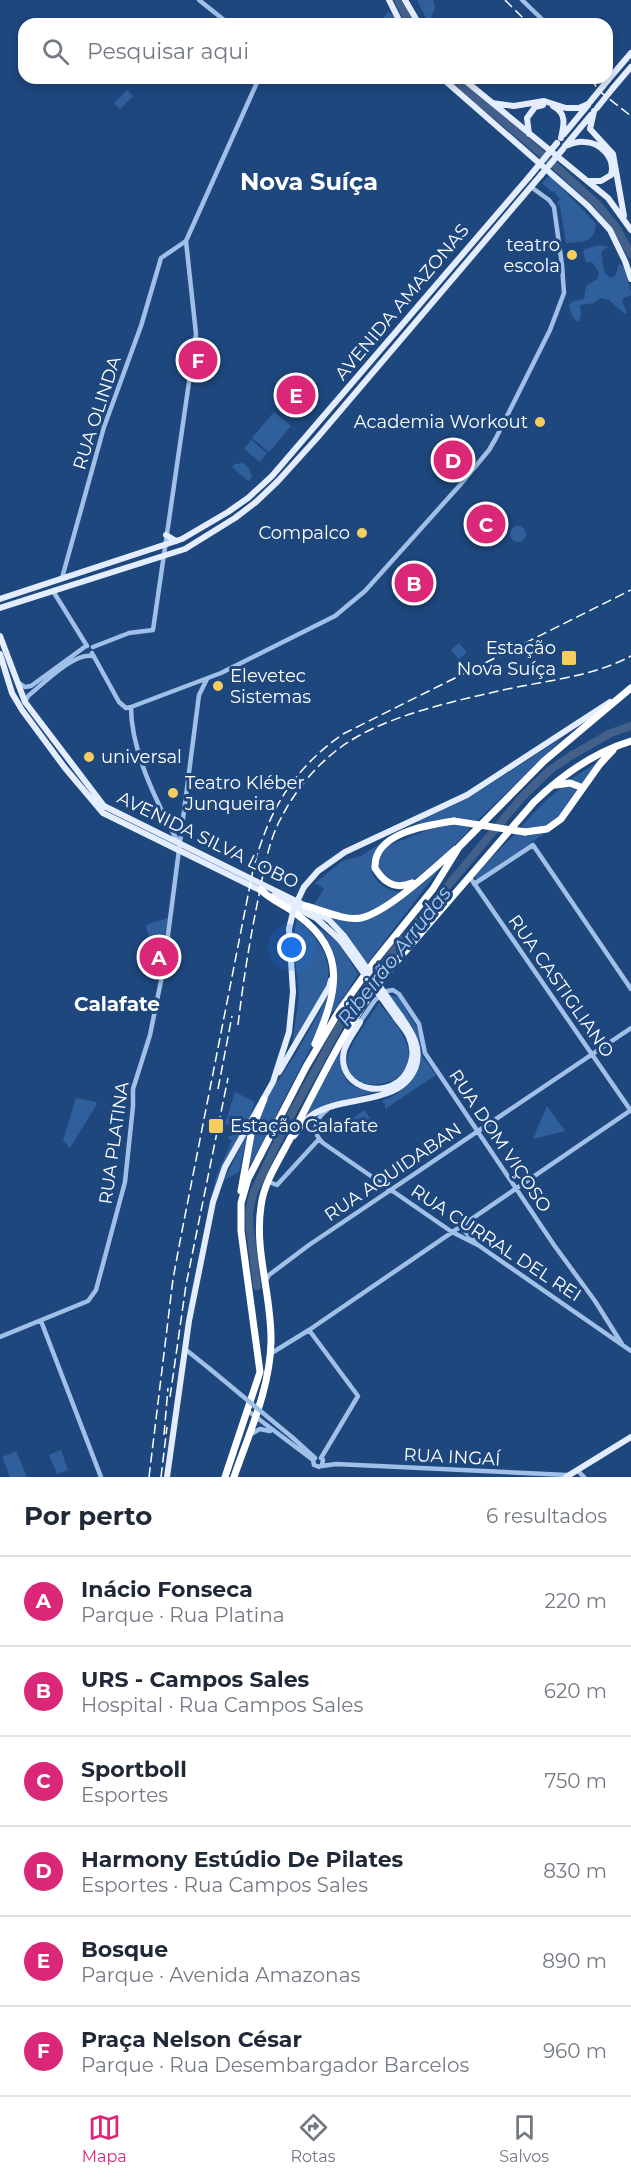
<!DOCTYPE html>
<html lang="pt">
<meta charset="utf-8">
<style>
:root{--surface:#fff;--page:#f6f6f7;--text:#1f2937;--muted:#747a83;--line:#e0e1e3;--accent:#db2777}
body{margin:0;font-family:Montserrat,sans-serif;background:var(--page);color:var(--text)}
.you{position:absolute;left:292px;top:948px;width:21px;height:21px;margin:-15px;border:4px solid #fff;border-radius:50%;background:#1a73e8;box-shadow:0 0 0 9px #1a73e833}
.badge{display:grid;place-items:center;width:39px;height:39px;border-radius:50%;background:var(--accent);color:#fff;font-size:20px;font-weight:700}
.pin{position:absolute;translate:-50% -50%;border:3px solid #fff;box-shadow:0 2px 6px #0006}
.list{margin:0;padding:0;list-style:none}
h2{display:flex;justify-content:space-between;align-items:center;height:78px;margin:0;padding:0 24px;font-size:26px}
h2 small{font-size:20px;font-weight:400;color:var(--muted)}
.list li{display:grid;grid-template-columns:39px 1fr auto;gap:18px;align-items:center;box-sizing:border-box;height:90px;padding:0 24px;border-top:2px solid var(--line)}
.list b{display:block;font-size:22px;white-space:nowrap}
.list p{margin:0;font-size:20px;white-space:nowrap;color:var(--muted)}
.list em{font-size:20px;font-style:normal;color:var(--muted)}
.icon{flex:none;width:33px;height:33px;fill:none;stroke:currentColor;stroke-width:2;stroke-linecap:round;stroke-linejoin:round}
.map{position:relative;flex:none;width:631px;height:1477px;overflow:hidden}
.search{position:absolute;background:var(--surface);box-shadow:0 3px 9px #0003;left:18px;right:18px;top:18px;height:66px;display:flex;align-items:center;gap:15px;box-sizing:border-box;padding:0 21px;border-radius:18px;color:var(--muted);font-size:22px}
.sheet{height:618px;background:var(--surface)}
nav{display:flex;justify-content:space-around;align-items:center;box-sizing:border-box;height:84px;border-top:2px solid var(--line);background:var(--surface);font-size:16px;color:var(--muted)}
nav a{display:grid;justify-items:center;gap:3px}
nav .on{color:var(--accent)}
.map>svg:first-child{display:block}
</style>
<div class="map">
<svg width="631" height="1477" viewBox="0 0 631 1477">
<rect width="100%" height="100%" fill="#1e477e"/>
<path fill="#30609c" d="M417,0H433L435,7L429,24Z
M388,12L395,16L399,24H378Z
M127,90L133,96L120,109L114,103Z
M550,175L596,224C594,244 583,241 566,243L560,206L557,203L560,199L555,194L556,191L552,192L542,183Z
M601,245L608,247L601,252C604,262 601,271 610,278L616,275L619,263L624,268L631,292V295L624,298L622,301L627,313L625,314L609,300L600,298L594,303L580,305L581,314L579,321L577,322L572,316L569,305L573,301L584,299L586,286L597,279L599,273L592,262H586L583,252L585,249Z
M197,339L211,350L193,371Z
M293,385L306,396L299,405L285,393Z
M274,412L291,426L269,452L252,438Z
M251,440L267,453L260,462L244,449Z
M242,463C248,465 251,471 252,477L248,481L232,467L235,464Z
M482,511L499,526L490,536L473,521Z
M510 534a8 8 0 1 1 16 0a8 8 0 1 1-16 0Z
M459,643L467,652L459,659L451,650Z
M564,737L477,821L453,817L420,825L417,824L419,821L470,797Z
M598,762L581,786L568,781Z
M564,786L572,787L578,791C562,817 553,831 519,829L545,801Z
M454,825L471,828C460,840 416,884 401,885C390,886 384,876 377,870L380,851L387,846L436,827Z
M551,829L478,879H476L474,875L515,834H535Z
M381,843C362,865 372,887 399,892C364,920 356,922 314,904L324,889L317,884L313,885L342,861L361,856Z
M444,863L367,964L347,934L325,914L345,921H361Z
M168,918L161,972L157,971L152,943L146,928L148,924Z
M297,918C353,971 323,993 292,1047L299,994L293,941Z
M307,919L338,942L358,974L337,1008L331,1013C342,975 333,947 307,919Z
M331,991C323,1030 301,1066 283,1101C272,1124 264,1147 248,1166L254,1130L265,1100L294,1057Z
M386,994L398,997L419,1031L422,1056L436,1075L385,1109V1104L381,1101C399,1095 420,1080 418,1058C417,1050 392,1005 386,994Z
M379,1003C389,1016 402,1029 407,1045C422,1092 338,1099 348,1055C352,1041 371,1016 379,1003Z
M340,1050C340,1078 347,1090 377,1091L329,1105L306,1115Z
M235,1092L255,1102L246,1125L218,1177L199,1258L182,1357L188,1307L208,1213L216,1177L232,1140L228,1139V1137L233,1135L235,1131L232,1125L225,1124Z
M76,1098L96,1102L97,1104L70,1148L63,1140Z
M547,1106L565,1131L533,1139Z
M364,1110L370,1118L356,1128L350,1120Z
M248,1132L239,1172L224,1180Z
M61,1450L68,1470L57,1474L49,1455Z
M16,1451L27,1477H10L2,1457Z"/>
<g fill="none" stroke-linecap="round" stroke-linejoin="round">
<path stroke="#426089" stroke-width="8" d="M398,0L410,24
M452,78L542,154L597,204L616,227L631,254
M257,1286L250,1230L249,1213L253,1194L285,1126L341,1023L394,950L523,796L550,770L572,755L611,733L631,726"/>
<path stroke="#a1c0e8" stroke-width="4.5" d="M199,0L229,24
M522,0L547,24
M607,71L612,75
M62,578L104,427L141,326L161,258L186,241
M53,591L87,646
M93,647L129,633L153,630L196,334L186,241L259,78
M92,653L119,702L126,708L131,707
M19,683L25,687L31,686L86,646
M25,702L28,696C42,685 74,652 92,656
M131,707L221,673L335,616L365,591L460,485L489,450L496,438L550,330L564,293L562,265L554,207L549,200L531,187
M131,707C131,751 157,803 178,842
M469,876L631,1111
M474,884L533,845L631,989
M360,1022L375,1000L387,991L393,990L399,994L419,1024L425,1053L554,1245L595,1301L622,1344
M327,1110C315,1119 311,1132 323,1143L452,1232L478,1245L631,1351
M269,1182L277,1185L319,1139
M460,1226L476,1243
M266,1280L269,1275L309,1245L631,1028
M41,1321L101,1477
M309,1330L358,1396L321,1458
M0,1337L88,1301L96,1290L125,1182L133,1106V1089L150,1035L164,966L199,695L207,679
M185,1349L210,1369
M270,1354L309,1330L631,1110
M248,1411L313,1460
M251,1434L260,1429L270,1431
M293,1438L315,1458
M313,1460L314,1465L319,1467L322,1465L323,1460
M322,1466L336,1464L567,1475
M577,1470L584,1477"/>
<path stroke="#e3edfe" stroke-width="6" d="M389,0L401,24
M405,0L419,24
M442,78L588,206L610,230L625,261L631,279
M462,78L608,198L631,230
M608,80L631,53
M613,88L631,67
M492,103L514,106L544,101L566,108H579L588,104
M553,106C567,113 564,125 561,138
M594,111L590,129L613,154L624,216
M529,134L527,118L535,107L543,105
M564,134L588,105
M565,146C571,144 577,141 584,142C600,142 616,158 611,175L601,181H589
M565,146L591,115
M166,535L176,541
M0,599L182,539L228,512L248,498L272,476L529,177
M0,608L185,549L235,518L256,502L278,481L317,438L541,175
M0,636L25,702L104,806L306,906L329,920L344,936
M0,654L12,693L22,710L65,768L103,813L264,892
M304,887L318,871L345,852L467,795L610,702
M273,896L316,918L340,940
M360,1022C355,1031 347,1041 344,1051C335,1092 397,1104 410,1065C414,1055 413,1046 409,1037C406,1030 400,1024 396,1018
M279,1072L329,987L331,980
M294,1136C299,1129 304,1120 312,1115C343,1094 402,1107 416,1066C422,1046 411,1031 400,1015
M167,1477L189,1321L213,1202L225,1167L273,1082L289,1032L293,992L289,929
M566,1477L631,1437"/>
<path stroke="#fff" stroke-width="7" d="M556,785L570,783L583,788
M525,832L547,829L561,819L600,764L613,750
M412,883C395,890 384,883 375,868C373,833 427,825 454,821
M261,890C272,901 287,906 299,916C349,953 336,995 315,1044
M306,906C322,910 344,921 361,918C388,912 434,868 456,849
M241,1191L252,1129L264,1099
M225,1477L260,1372L241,1231V1203L248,1179L306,1067L339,1011L374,962L433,889L459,847L544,761L631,688
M234,1477C249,1433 270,1389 271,1342C272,1296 254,1251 261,1206C264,1181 281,1157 292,1135C320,1081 346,1026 383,977L534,802C561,776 595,752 631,741"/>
<path stroke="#fff" stroke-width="1.5" stroke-dasharray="10 4.5" stroke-linecap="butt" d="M505,0L529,24
M591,78L598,90L631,116
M238,1025C243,982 250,938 259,895C264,870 268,843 280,820C294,792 315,766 341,747C381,718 442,704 490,693C537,681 588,679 631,656
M218,1089L232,1016
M170,1397L186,1285L228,1078
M164,1435L168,1388
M149,1477L173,1279L181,1236L253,870C268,811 293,769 343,734L631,590
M161,1477L167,1427"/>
<path stroke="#a1c0e8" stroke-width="4.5" d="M210,1369L293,1438"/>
<path stroke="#e3edfe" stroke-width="6" d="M590,102L608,80
M597,108L613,88
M541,175L563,149
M529,177L557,143
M289,929L294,908L304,887
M344,936L400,1015
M340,940L396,1018"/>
<path stroke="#fff" stroke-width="7" d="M454,821L525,832"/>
</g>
<g fill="#f7cd60" stroke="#1e477e" stroke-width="2">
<circle cx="572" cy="255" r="6"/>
<circle cx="540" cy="422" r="6"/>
<circle cx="362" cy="533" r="6"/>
<rect x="561" y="650" width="16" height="16" rx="3"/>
<circle cx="218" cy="686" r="6"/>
<circle cx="89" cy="757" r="6"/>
<circle cx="173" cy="793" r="6"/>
<rect x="208" y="1118" width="16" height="16" rx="3"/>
</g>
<g text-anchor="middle" stroke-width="6" stroke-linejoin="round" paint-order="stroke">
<g font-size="18" fill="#fff" stroke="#1e477e" text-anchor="end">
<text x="560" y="251">teatro<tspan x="560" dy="21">escola</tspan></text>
<text x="528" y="428">Academia Workout</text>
<text x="350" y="539">Compalco</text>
<text x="556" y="654">Estação<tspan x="556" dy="21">Nova Suíça</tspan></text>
<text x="230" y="682" text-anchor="start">Elevetec<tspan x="230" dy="21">Sistemas</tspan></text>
<text x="101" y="763" text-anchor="start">universal</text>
<text x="185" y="789" text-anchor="start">Teatro Kléber<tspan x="185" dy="21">Junqueira</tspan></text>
<text x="230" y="1132" text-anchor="start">Estação Calafate</text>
</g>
<g font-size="18" fill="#fff" stroke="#1e477e">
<text transform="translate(402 302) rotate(-50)" y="6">AVENIDA AMAZONAS</text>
<text transform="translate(97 413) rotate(-72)" y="6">RUA OLINDA</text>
<text transform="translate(208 840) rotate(26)" y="6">AVENIDA SILVA LOBO</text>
<text transform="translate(561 986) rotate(55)" y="6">RUA CASTIGLIANO</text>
<text transform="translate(500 1141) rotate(56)" y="6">RUA DOM VIÇOSO</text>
<text transform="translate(114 1143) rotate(-82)" y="6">RUA PLATINA</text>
<text transform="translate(393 1172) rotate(-34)" y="6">RUA AQUIDABAN</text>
<text transform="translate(496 1243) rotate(33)" y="6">RUA CURRAL DEL REI</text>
<text transform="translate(452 1457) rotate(3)" y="6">RUA INGAÍ</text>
</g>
<g font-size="20" font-style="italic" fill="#accaf0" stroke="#1e477e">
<text transform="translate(394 956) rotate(-52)" y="7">Ribeirão Arrudas</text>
</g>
<g font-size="20" font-weight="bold" fill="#fff" stroke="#1e477e">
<text x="117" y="1011">Calafate</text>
</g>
<g font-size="24" font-weight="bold" fill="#fff" stroke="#1e477e">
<text x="309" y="190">Nova Suíça</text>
</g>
</g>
</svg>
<div class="you"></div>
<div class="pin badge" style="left:159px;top:957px">A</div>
<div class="pin badge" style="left:414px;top:583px">B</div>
<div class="pin badge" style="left:486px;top:524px">C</div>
<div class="pin badge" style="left:453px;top:460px">D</div>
<div class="pin badge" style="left:296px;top:395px">E</div>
<div class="pin badge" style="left:198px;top:360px">F</div>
<div class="search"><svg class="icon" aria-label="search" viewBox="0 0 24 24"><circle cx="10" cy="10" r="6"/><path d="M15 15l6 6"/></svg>Pesquisar aqui</div>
</div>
<section class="sheet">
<h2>Por perto<small>6 resultados</small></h2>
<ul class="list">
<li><span class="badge">A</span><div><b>Inácio Fonseca</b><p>Parque · Rua Platina</p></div><em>220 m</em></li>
<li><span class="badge">B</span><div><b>URS - Campos Sales</b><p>Hospital · Rua Campos Sales</p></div><em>620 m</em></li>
<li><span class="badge">C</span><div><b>Sportboll</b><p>Esportes</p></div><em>750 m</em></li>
<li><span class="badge">D</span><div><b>Harmony Estúdio De Pilates</b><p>Esportes · Rua Campos Sales</p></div><em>830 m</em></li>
<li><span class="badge">E</span><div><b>Bosque</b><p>Parque · Avenida Amazonas</p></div><em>890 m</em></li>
<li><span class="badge">F</span><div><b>Praça Nelson César</b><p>Parque · Rua Desembargador Barcelos</p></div><em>960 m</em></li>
</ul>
</section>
<nav>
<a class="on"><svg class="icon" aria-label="map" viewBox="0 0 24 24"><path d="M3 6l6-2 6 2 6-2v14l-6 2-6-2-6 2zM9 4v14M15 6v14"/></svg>Mapa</a>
<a><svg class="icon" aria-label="directions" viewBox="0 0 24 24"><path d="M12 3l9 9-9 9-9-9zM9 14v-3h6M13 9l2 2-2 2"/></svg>Rotas</a>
<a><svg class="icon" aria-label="saved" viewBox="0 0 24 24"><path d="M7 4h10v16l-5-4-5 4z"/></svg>Salvos</a>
</nav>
